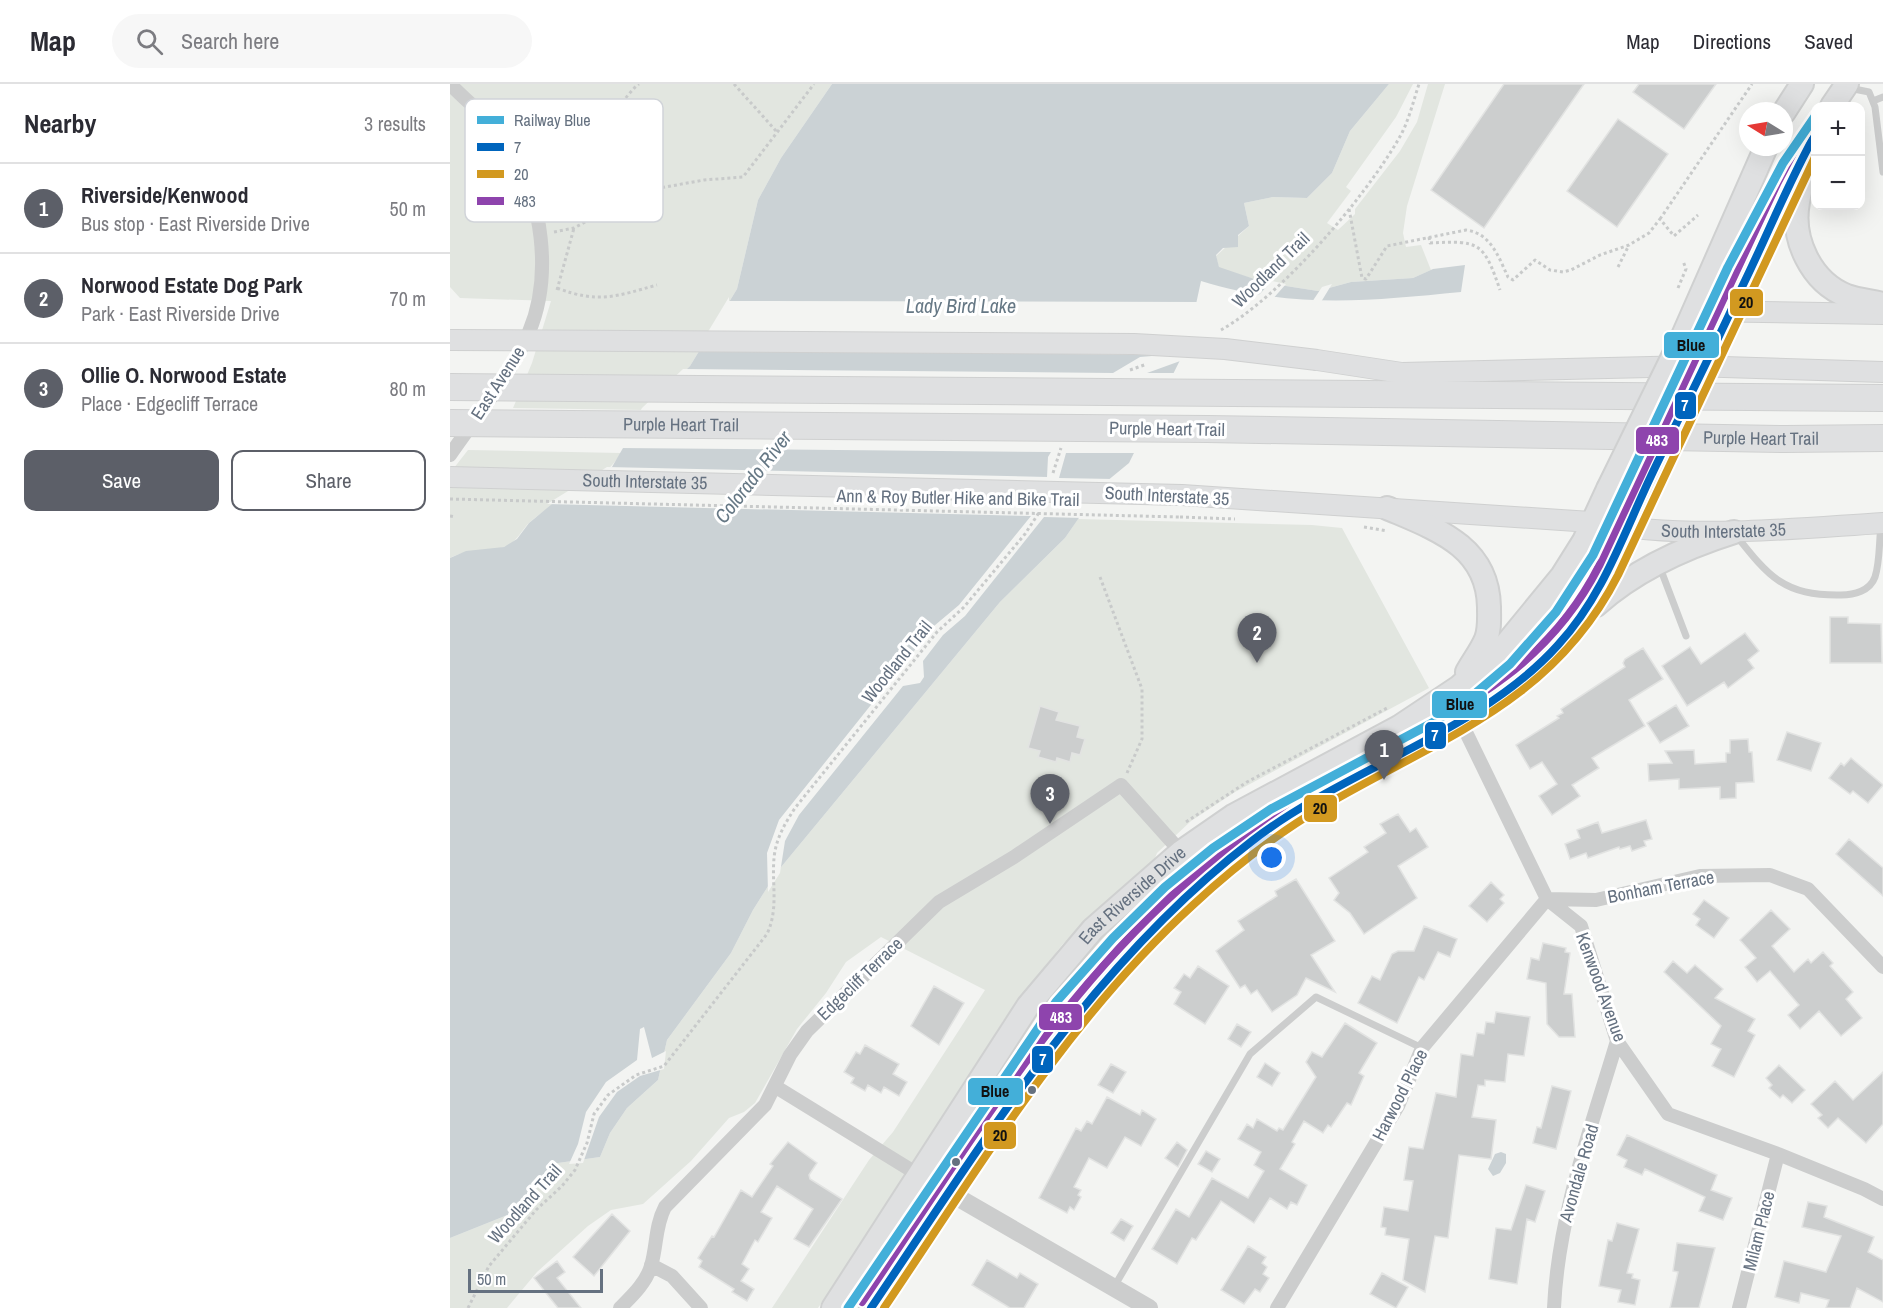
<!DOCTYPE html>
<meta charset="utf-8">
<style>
:root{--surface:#fff;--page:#f7f7f7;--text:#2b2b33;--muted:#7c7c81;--line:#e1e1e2;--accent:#5c5f68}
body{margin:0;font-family:"Archivo Narrow",sans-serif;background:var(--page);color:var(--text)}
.controls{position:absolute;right:18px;top:18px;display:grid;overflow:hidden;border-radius:12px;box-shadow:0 6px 24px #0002}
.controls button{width:54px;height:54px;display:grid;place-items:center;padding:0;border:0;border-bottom:2px solid var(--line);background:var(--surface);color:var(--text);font:30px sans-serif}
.compass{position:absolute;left:1289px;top:18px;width:54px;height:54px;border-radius:50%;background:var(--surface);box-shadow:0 6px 24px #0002;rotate:281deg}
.scale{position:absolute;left:18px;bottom:15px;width:135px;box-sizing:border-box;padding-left:6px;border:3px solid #657180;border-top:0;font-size:16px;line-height:21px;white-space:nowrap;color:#657180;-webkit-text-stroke:4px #fff;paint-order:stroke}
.you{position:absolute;left:822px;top:774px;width:21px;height:21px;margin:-15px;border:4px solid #fff;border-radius:50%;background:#1a73e8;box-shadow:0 0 0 9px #1a73e833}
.badge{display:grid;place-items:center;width:39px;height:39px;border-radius:50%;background:var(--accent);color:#fff;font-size:20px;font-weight:700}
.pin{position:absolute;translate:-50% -50px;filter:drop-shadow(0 2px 3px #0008)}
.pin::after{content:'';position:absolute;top:32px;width:21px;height:18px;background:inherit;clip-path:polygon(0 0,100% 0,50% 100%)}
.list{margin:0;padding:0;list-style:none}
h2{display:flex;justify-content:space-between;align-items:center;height:78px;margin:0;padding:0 24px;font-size:26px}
h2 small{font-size:20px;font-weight:400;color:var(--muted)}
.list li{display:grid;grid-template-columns:39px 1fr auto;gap:18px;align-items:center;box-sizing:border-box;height:90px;padding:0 24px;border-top:2px solid var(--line)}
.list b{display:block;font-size:22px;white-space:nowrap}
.list p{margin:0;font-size:20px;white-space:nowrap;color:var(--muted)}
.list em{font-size:20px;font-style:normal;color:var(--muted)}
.actions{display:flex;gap:12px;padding:18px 24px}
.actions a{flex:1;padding:14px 0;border:2px solid var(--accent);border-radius:12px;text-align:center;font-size:21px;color:var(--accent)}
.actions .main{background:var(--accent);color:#fff}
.icon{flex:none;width:33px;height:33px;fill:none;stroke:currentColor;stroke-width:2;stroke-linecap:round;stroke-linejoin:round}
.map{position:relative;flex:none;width:1433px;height:1224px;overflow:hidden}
header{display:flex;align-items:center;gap:36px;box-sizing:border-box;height:84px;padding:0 30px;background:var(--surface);border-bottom:2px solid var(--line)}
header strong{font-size:28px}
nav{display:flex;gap:33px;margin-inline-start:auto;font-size:21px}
.search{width:420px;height:54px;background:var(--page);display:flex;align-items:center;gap:15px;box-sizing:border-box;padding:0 21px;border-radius:33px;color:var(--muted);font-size:22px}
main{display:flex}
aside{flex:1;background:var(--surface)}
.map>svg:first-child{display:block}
</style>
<header>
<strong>Map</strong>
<div class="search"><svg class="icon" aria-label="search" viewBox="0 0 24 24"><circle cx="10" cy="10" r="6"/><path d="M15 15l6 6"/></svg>Search here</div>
<nav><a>Map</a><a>Directions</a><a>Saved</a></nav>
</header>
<main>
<aside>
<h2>Nearby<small>3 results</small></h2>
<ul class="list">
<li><span class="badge">1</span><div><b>Riverside/Kenwood</b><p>Bus stop · East Riverside Drive</p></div><em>50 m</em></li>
<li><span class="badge">2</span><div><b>Norwood Estate Dog Park</b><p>Park · East Riverside Drive</p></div><em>70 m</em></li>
<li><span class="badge">3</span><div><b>Ollie O. Norwood Estate</b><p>Place · Edgecliff Terrace</p></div><em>80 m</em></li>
</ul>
<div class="actions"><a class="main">Save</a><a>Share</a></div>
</aside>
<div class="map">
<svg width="1433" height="1224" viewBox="0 0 1433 1224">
<rect width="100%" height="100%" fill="#f3f4f2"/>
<path fill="#e2e6e0" d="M0,0H382L331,74L308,116L287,205L240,282L195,326L63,324L82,279L101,217L10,214L0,203Z
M939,0H963L946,33L896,103L901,107L877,139L888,146L905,130V125L950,67L967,38L978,0H995L957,122L953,149L956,163L971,161L981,186L963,194L901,198L868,207L816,199L769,184L766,172L799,142L794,119L823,113L857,114L882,89L900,47Z
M18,366L171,369C152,402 108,413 80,438C71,446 67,459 54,463C36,469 18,464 0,474V389Z
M628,435L862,441L892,444L979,604L785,708L741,737L707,769L703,779L666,809L612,861L553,937L484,1052L368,1224H322L419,1076L443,1048L535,906L431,853L396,878L376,909L347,945L305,1019L294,1028L279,1034L241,1077L193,1120L161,1126L138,1142L87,1188L57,1224H0V1154L70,1126L101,1080L150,1073L160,1049L177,1024L208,996L217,956L281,869L303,826L327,788L550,518L615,454Z
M845,709L847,713C732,781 646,886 565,991L561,989L607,900L640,861L726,785L783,744Z"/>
<path fill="#cbd2d5" d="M382,0H939L900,47L882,89L857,114L823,113L794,119L799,142L788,151V163L773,164L766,171L769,183L816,199L868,207L901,198L963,194L983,185L1015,181L1011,208C918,217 843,225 751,197L737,262L679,379L651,402L615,454L550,518L327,788L303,826L281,869L217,956L208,996L177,1024L160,1049L150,1073L101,1080L70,1126L0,1154V474L16,467L54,463L67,455L79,439L102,420L162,383L195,326L240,282L287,205L308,116L331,74Z
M1051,1068L1056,1070V1079L1050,1089L1043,1092L1038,1085L1045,1070Z"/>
<path fill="#f3f4f2" d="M822,197L836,200L821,217L807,213Z
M882,200L871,218H927L1014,209L929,219L857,221L826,218H862L872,203Z
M279,213V217L750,218L740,263L733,276L697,289H727L687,369H616L609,394L663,395L653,404L633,434L594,433L515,532L493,551L473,577L474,593L470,599L453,602L349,731L335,757L330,789L318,808L317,769L329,736L484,542L509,521L581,432L97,420L157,383L597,393L598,373L601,368L170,364L192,324L233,285L663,289L690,273L714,271L247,266Z
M194,943L202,974L216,967L214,985L190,992L167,1008L149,1033L133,1079L119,1080L128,1060L136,1028L156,998L187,976L190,945Z"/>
<path fill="#cccece" stroke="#e2e3e2" stroke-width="1.5" d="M1054,0H1134L1034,144L981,106Z
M1189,0H1266L1234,45L1183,8Z
M1168,35L1218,70L1167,143L1117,107Z
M1380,533H1398V539L1431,540L1432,579H1380Z
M1295,549L1309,567L1298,576L1304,584L1278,604L1274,598L1237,622L1212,582L1240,563L1251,580Z
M1193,564L1213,595L1179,616L1195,642L1142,674L1149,684L1122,701L1130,712L1102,731L1089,712L1107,700L1092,678L1080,685L1066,661L1109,634L1107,632L1113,629L1111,625L1175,583L1173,579L1175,575Z
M1226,621L1239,642L1210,659L1197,639Z
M590,622L609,628L606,636L630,642L627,653L635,655L630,671L622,669L620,678L607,674L606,678L588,673L590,667L578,664Z
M1337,648L1371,659L1361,687L1327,676Z
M1298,655L1299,668H1302L1304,698L1286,699V714L1270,715V703L1229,705V695L1199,697L1198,680L1222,679L1215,667L1244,666L1245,680L1276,678V669H1280V656Z
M1401,674L1433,701L1418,719L1403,707L1400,710L1379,694L1391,679L1394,682Z
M948,730L960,748L966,744L978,763L948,782L967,814L914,850L900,829L884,816L889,809L879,794L918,768L914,763L936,749L930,740Z
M1196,736L1202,755L1194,757L1196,762L1182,767L1180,762L1170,765L1169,763L1138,774L1136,769L1120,775L1115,760L1130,754L1127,746L1148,738L1152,749Z
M1399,755L1433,784V812L1386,770Z
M846,795L885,857L861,871L885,908L856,894L847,911L822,928L807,906L801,910L795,901L790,904L766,867L794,846L788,837L827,812L825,807Z
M1041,798L1054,811L1050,815L1054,819L1037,838L1019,822Z
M1254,816L1279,834L1264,854L1246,841L1250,835L1243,830Z
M1321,826L1340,845L1322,862L1344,888L1358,875L1361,879L1373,868L1383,879L1380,882L1403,908L1396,915L1412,934L1391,952L1369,927L1350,945L1338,931L1349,921L1320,887L1307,898L1295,883L1306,874L1290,856Z
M974,842L1007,855L1000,873L988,868L974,896L969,893L947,939L908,919L922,892L930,896L942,870L948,867H964Z
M1093,859L1116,864L1115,868L1120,869L1114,910H1122L1125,953H1109L1097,940L1096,899L1077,895L1081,874L1089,876Z
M1223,877L1237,889L1245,881L1273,905L1265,914L1305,935L1298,947L1305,951L1284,993L1262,982L1271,965L1261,960L1271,942L1214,888Z
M748,882L779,902L755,940L724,920L731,908L724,904L734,890L740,894Z
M484,902L514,919L489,961L461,942Z
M1046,928L1080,933L1074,972L1058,970L1055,998L1035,996V1002L1028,1001L1022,1033L1046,1036L1041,1075L1009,1071L998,1154L985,1152L975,1208L953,1196L959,1155L935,1151L936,1144L931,1143L934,1123L958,1127L963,1097L954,1096L959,1063L973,1065L986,1009L1006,1013L1011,970L1023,972L1027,949L1034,950L1036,938L1044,939Z
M895,939L927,959L909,989L914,992L901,1021L897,1019L881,1043L878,1041L873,1049L854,1037L842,1058L845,1060L830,1085L857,1101L847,1121L841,1118L837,1125L820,1114L804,1139L771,1117L746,1156L742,1154L727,1180L702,1165L726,1125L739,1133L762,1094L798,1114L814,1087L804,1081L811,1068L788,1055L797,1040L803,1044L807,1035L827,1047L829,1044L833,1046L866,993L856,978L862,968L872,973Z
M787,940L801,948L791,963L778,955Z
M415,961L449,980L443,990L457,998L449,1012L434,1003L431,1009L418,1001L415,1007L401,999L404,994L394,988L406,968L410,970Z
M815,979L830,989L822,1002L807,993Z
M661,980L676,988L663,1009L648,1001Z
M1329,981L1355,1006L1342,1019L1333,1011L1330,1014L1319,1004L1322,1001L1316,994Z
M1433,988V1040L1416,1059L1388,1034L1378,1044L1368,1034L1372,1031L1361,1020L1385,997L1403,1016Z
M1102,1002L1121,1007L1106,1065L1083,1059L1087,1043L1091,1044Z
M657,1013L690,1031L692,1026L706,1035L691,1062L675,1053L657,1084L639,1074L624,1103L631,1106L628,1111L631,1113L624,1126L620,1123L617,1129L589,1114L626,1044L631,1047L637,1037L642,1040Z
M1177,1051L1267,1091L1261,1106L1282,1114L1273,1136L1249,1127L1255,1113L1195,1085L1192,1091L1174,1083L1177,1076L1167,1071Z
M338,1058L367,1079L359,1091L360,1095L392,1115L359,1163L344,1155L363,1125L327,1102L311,1128L322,1134L308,1158L305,1156L292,1180L299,1185L291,1197L304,1205L297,1217L282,1208L284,1205L249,1183L252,1177L248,1174L262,1152L264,1153L291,1106L302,1113L323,1082L320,1080Z
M727,1058L737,1066L728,1083L715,1074Z
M756,1067L770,1075L762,1088L748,1080Z
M1076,1101L1095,1107L1085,1138L1077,1135L1067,1200L1039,1195L1046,1144L1061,1146Z
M1358,1118L1377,1122L1374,1133L1424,1153L1418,1168L1433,1176V1218L1407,1204L1400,1224H1376L1379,1216L1351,1209L1349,1219L1325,1213L1334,1177L1376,1188L1391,1152L1352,1143Z
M162,1130L180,1147L144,1192L123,1173Z
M671,1135L683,1142L674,1157L661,1149Z
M1167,1139L1189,1145L1177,1189L1183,1190L1182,1194L1190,1196L1185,1221L1168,1218L1171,1206L1149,1202L1158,1156L1162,1157Z
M1227,1159L1265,1164L1249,1224H1220L1228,1188L1223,1187Z
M798,1162L816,1173L812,1179L817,1183L813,1190L819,1194L810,1208L805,1205L794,1220L771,1206Z
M537,1176L567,1194L570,1189L588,1200L574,1224H560L522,1201Z
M107,1177L115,1188L107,1194L131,1224H108L84,1194Z
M932,1189L958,1203L946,1224L920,1210Z"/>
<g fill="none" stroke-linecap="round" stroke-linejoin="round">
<g stroke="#cfd0d0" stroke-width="22">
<g id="secondary">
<path d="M1245,227L1433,230"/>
<path d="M867,276L952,289L1242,282L1433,288"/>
<path id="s1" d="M732,411L1141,438C1237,456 1336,445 1433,439"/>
</g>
</g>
<g stroke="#cfd0d0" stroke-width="26">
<g id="primary">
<path d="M1382,22L1397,0"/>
<path d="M1334,28L1352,0"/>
<path d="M1359,77C1355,91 1350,104 1348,118C1341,155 1361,198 1397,212C1408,216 1421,217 1433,220"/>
<path d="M1232,254L1316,63"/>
<path d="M1263,259C1301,190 1327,116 1366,48"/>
<path d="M937,424C986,445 1038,462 1039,523C1039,535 1040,545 1036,555C1031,567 1023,577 1017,588"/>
<path d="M1146,521C1185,486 1233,464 1284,448"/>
<path id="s2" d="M383,1224L578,922L643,845L731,768L783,732L949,643L1009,603L1053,564L1112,492L1134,457L1158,405"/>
<path d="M421,1224C494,1118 564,1010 646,911C675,875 703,841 737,810C790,761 851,722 914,687C994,643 1073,613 1129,536C1154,501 1169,463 1185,424"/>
</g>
</g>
<g stroke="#cfd0d0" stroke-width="28">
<g id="motorway">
<path d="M782,309L1433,314"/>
<path id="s3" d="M757,345L1335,355L1433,354"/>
</g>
</g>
<path stroke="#c8caca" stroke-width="3" stroke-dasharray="3 3" stroke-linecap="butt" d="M284,0L327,48
M171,111C169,91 153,81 151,63C149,50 178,7 189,0
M899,125L912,194L916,195L937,162L1016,146C1041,149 1049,174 1058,193L1063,196L1085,176L1100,186L1113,188L1121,186L1150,171L1179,161L1199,149L1210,135L1224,152L1248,131
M1210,135L1302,0
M104,148L124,144L150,130L171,111L254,96L293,93L364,0
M979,153L980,159C1030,156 1034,159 1050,206
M1168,183L1179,161
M107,204C149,220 167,212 207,201
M1228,204L1236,185L1233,177
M107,206L124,144
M771,246C831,212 913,116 948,56C958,40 963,18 969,0
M680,286L697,280
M603,389L611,364
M0,432L5,433
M730,433L785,435
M914,443L937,447
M650,493L692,605V655L677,689
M736,738L797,698L939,623
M18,1224L39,1182L86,1126L112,1102L125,1086L137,1059L144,1030L158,1011L186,991L214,982L317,850C330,822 320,795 325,767C328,751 336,738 345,724L487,548L514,523L575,450L590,427"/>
<path stroke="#cccdcd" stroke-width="7" d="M1399,4L1419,8L1425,23L1433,88
M1423,17L1433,13
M1285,450C1319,493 1334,512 1391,511C1404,511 1420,507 1425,493C1430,478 1429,457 1431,442
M1209,481L1236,552
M664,1203L800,970L866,913L972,964"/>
<path stroke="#cccdcd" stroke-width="14" d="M0,0C16,17 50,44 61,63C92,116 103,191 79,248C60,292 27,332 0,371
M1011,638L1097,815L1131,842L1167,957L1218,1030L1328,1070L1414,1105L1433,1115
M326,1003L469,1091
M201,1181L222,1192L251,1224
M170,1224C182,1212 196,1199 201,1182C207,1162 205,1142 215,1123L315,1021L340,971L357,947L489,818L564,773L671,701L731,768
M827,1224L948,1022L972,964L1097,815L1146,816L1250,792L1320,791L1358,805L1433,883
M1104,1224C1108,1132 1141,1044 1167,957
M1289,1224L1328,1070"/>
<path stroke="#cccdcd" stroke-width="18" d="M469,1091L699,1224"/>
<use href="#secondary" stroke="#dfe0e1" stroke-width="20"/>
<use href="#primary" stroke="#dfe0e1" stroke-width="22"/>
<use href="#motorway" stroke="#dfe0e1" stroke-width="26"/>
<g stroke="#cfd0d0" stroke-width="22" stroke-linecap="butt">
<g id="secondary-bridge">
<path d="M0,256L684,260L775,265L867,276"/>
<path id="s4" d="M0,393L732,411"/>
</g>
</g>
<g stroke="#cfd0d0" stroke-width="26" stroke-linecap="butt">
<path id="primary-bridge" d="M1158,405L1232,254
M1185,424L1263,259"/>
</g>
<g stroke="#cfd0d0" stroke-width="28" stroke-linecap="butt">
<g id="motorway-bridge">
<path d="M0,303L782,309"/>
<path id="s5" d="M0,339L757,345"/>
</g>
</g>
<path stroke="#c8caca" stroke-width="3" stroke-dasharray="3 3" stroke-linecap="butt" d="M0,415L730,433"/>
<use href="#secondary-bridge" stroke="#dfe0e1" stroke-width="20"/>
<use href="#primary-bridge" stroke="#dfe0e1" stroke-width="22"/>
<use href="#motorway-bridge" stroke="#dfe0e1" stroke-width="26"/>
<g stroke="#fff" stroke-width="12">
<path id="bus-1" d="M421,1224C533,1059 641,880 802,757C896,684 1029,649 1108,561C1153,512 1173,451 1201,392C1231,329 1263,267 1292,203C1317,152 1338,99 1366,49"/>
</g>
<g stroke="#fff" stroke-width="12">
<path id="bus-2" d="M434,1224C528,1085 618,935 743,821C783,784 826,750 874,722C990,654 1103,619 1168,491L1366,71"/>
</g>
<g stroke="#fff" stroke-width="12">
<path id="bus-3" d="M412,1218C509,1076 600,921 729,805C770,768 812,734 860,705C972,639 1086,606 1149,482L1327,100L1357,43"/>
</g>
<use href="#bus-1" stroke="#0065bd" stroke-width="8"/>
<use href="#bus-2" stroke="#d29920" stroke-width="8"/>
<use href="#bus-3" stroke="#8e44ad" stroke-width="8"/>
<g stroke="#fff" stroke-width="14">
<path id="rail-1" d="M398,1224L606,918L663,854L715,803L763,764L821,725L982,639L1020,614L1060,580L1106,528L1143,471L1278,183L1333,79L1366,31"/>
</g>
<use href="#rail-1" stroke="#43afd9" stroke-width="9"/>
</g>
<g fill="#657180" stroke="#fff" stroke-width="2">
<circle cx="582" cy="1006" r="5"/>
<circle cx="506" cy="1078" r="5"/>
</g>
<g text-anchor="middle" stroke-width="6" stroke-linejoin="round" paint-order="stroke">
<g font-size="18" fill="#657180" stroke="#fff">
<text transform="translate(821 186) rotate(-44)" y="6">Woodland Trail</text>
<text transform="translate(48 299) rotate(-57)" y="6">East Avenue</text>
<text dy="6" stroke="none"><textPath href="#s5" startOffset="231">Purple Heart Trail</textPath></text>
<text transform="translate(717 345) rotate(1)" y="6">Purple Heart Trail</text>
<text dy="6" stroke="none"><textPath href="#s3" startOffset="554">Purple Heart Trail</textPath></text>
<text dy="6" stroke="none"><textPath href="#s4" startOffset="195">South Interstate 35</textPath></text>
<text transform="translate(717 412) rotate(3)" y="6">South Interstate 35</text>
<text transform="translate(508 414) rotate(1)" y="6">Ann &amp; Roy Butler Hike and Bike Trail</text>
<text dy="6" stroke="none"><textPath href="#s1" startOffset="543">South Interstate 35</textPath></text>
<text transform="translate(447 578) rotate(-51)" y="6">Woodland Trail</text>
<text transform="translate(1211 803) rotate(-11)" y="6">Bonham Terrace</text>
<text dy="6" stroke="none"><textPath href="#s2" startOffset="512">East Riverside Drive</textPath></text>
<text transform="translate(410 895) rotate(-44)" y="6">Edgecliff Terrace</text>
<text transform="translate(1151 903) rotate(70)" y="6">Kenwood Avenue</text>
<text transform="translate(950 1011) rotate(-63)" y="6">Harwood Place</text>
<text transform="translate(1129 1089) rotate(-74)" y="6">Avondale Road</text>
<text transform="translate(75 1120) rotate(-48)" y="6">Woodland Trail</text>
<text transform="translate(1309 1147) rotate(-76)" y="6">Milam Place</text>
</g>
<g font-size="20" font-style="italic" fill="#667885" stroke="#fff">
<text x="511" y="229">Lady Bird Lake</text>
<text transform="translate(303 393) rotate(-52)" y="7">Colorado River</text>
</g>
</g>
<rect x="15" y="15" width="198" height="123" rx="9" fill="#fff" stroke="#d1d4d9" stroke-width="1.5"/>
<rect x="27" y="32" width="27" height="8" fill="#43afd9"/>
<rect x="27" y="59" width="27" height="8" fill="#0065bd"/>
<rect x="27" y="86" width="27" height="8" fill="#d29920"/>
<rect x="27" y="113" width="27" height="8" fill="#8e44ad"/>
<g font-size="16" fill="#657180">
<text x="64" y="42">Railway Blue</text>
<text x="64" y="69">7</text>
<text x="64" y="96">20</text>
<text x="64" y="123">483</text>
</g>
<g stroke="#fff" stroke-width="2">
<rect x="1279" y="204" width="35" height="29" rx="6" fill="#d29920"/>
<rect x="1213" y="247" width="57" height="28" rx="6" fill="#43afd9"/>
<rect x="1224" y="307" width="23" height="29" rx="6" fill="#0065bd"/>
<rect x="1185" y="342" width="45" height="29" rx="6" fill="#8e44ad"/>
<rect x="981" y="606" width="57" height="29" rx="6" fill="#43afd9"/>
<rect x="974" y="637" width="23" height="29" rx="6" fill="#0065bd"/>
<rect x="853" y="710" width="35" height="29" rx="6" fill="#d29920"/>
<rect x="588" y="919" width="45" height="28" rx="6" fill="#8e44ad"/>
<rect x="581" y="961" width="23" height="29" rx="6" fill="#0065bd"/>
<rect x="517" y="993" width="57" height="29" rx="6" fill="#43afd9"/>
<rect x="533" y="1037" width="34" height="29" rx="6" fill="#d29920"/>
</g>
<g font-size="16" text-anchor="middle" font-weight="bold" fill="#fff">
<text x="1235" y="327">7</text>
<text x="1207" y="362">483</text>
<text x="985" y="657">7</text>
<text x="611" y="939">483</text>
<text x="593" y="981">7</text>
</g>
<g font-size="16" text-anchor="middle" font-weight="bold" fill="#111">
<text x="1296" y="224">20</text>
<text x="1241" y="267">Blue</text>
<text x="1010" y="626">Blue</text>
<text x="870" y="730">20</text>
<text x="545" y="1013">Blue</text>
<text x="550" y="1057">20</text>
</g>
</svg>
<div class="controls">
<button>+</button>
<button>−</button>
</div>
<svg class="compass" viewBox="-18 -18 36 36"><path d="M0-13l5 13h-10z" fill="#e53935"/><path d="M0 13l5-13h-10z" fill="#7c7c81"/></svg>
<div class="scale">50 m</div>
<div class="you"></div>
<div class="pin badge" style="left:934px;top:696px">1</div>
<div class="pin badge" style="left:807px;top:579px">2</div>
<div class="pin badge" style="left:600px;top:740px">3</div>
</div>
</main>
